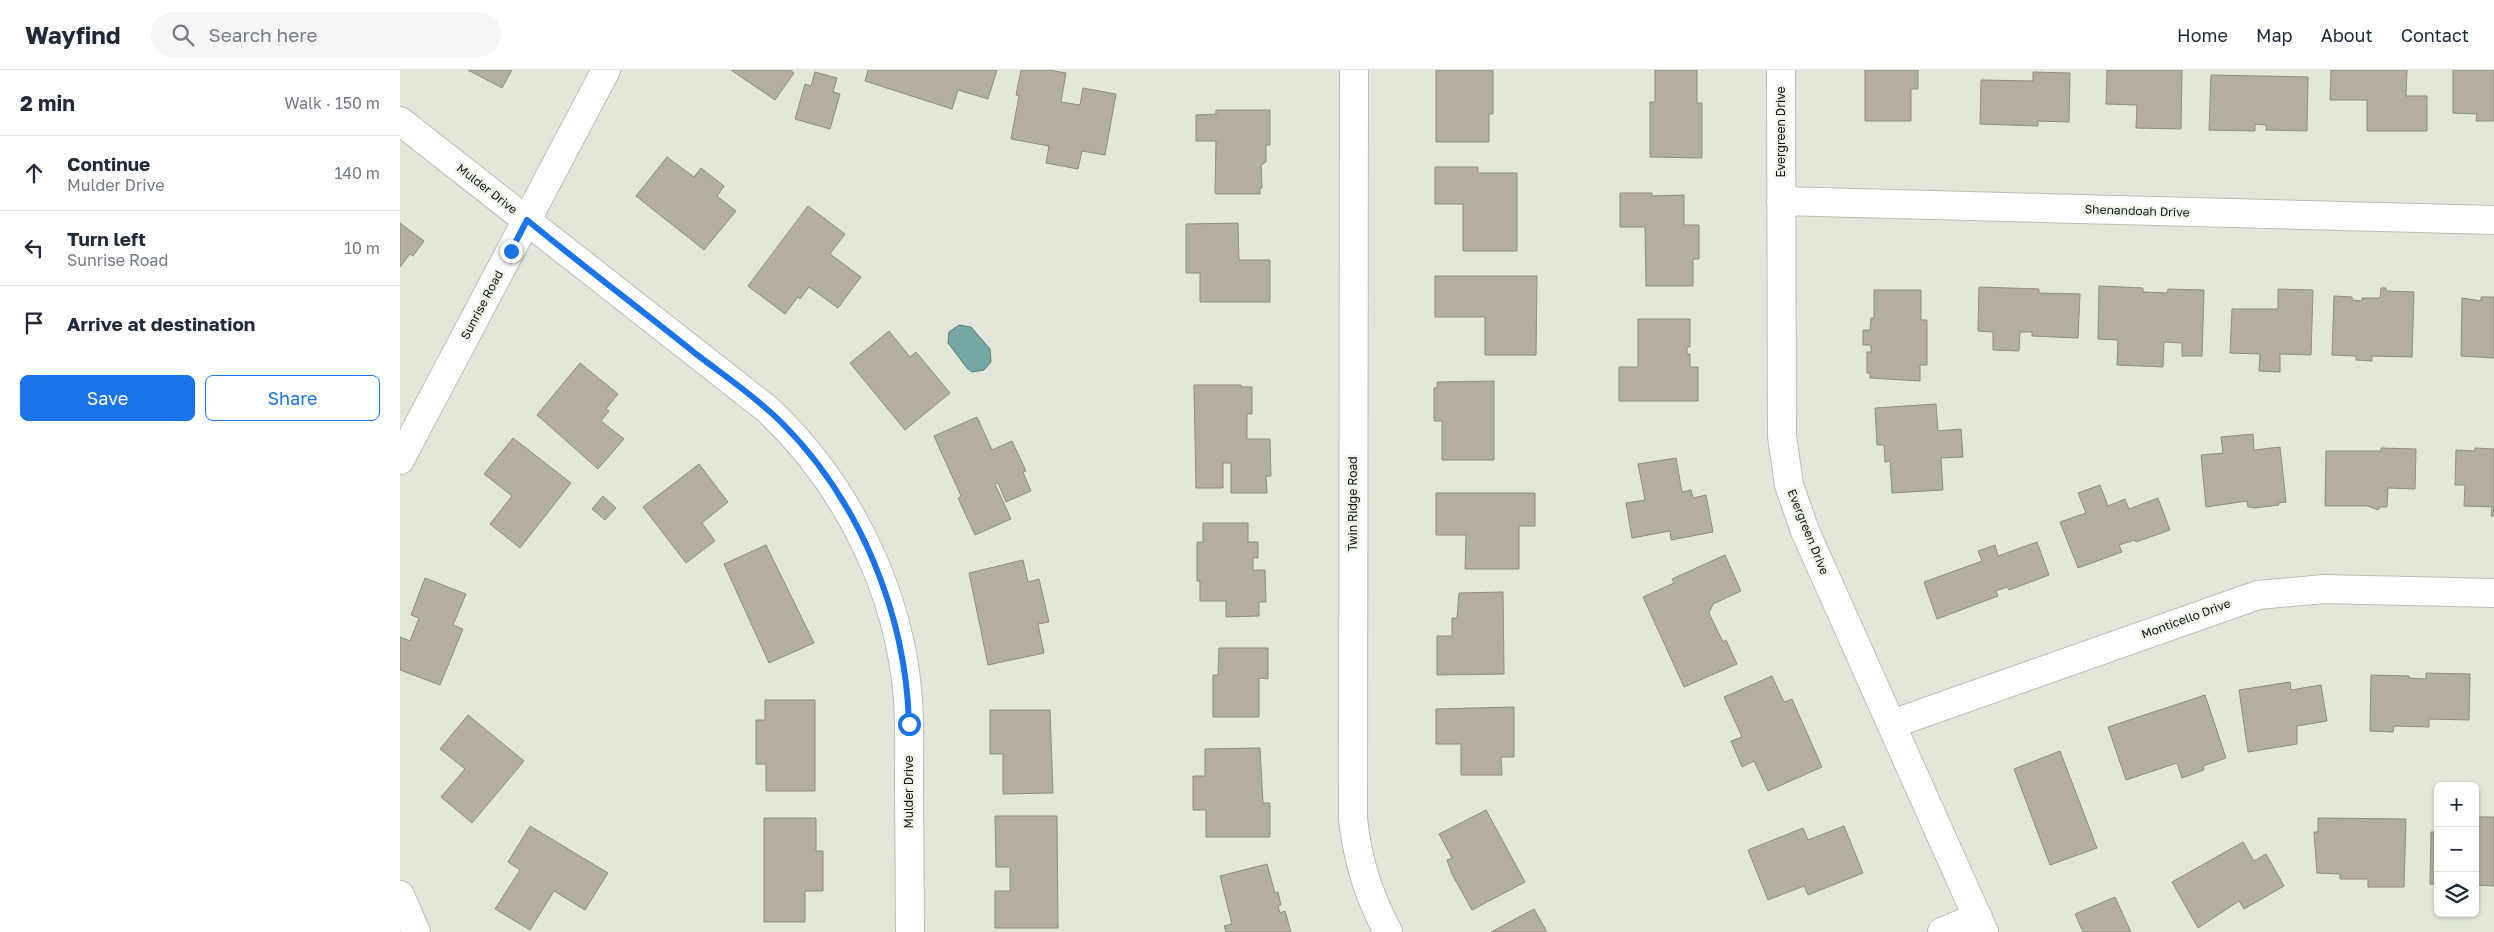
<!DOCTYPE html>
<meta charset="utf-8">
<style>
:root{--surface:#fff;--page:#f6f6f7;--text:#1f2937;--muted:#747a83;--line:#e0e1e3;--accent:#1a73e8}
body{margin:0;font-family:"Golos Text",sans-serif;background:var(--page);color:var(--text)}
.controls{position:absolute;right:15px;bottom:15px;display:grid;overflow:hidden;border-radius:8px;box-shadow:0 1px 4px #0004}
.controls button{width:45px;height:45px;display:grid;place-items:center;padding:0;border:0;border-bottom:1px solid var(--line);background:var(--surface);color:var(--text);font:25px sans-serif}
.stop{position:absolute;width:15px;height:15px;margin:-11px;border:4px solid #1a73e8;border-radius:50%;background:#fff}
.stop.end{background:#1a73e8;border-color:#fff;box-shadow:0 1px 5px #0008}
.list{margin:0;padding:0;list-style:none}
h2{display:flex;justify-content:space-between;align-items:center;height:65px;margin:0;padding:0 20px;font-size:21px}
h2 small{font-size:16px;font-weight:400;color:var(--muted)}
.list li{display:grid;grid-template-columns:32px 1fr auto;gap:15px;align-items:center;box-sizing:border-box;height:75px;padding:0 20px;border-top:1px solid var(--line)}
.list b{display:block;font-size:19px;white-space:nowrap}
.list p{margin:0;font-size:16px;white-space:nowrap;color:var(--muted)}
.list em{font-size:16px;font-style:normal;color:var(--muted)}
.actions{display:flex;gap:10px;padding:15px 20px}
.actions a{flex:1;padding:11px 0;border:1px solid var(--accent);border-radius:8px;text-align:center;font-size:18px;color:var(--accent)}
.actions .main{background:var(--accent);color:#fff}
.icon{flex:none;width:28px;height:28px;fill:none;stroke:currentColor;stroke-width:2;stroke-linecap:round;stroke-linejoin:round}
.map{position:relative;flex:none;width:2094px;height:862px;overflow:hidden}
header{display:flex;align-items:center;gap:30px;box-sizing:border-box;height:70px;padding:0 25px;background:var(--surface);border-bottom:1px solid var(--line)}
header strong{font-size:24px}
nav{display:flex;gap:28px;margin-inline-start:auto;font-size:18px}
.search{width:350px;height:45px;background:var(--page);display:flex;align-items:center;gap:12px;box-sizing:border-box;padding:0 18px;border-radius:28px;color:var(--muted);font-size:19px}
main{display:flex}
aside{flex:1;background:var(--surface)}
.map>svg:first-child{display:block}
</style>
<header>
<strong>Wayfind</strong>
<div class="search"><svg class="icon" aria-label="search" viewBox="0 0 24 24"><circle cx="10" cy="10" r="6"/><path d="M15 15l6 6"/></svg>Search here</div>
<nav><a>Home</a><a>Map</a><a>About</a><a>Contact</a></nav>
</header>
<main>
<aside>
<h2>2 min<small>Walk · 150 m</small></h2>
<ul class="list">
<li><svg class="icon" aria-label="ahead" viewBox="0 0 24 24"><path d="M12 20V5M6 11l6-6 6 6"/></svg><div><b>Continue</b><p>Mulder Drive</p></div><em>140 m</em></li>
<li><svg class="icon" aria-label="left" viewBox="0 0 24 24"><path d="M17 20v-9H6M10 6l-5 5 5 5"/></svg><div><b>Turn left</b><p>Sunrise Road</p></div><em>10 m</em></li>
<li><svg class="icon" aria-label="arrive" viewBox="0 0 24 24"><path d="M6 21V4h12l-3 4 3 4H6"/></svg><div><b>Arrive at destination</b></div></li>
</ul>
<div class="actions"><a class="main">Save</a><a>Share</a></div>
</aside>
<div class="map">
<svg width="2094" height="862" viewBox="0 0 2094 862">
<rect width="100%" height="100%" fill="#e2e7da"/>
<path fill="#76a7a2" stroke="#587b76" d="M559,255L571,257L590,279L591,292L584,300L572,302L567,298L548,273L549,262Z"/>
<path fill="#b3aea1" stroke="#908c7f" d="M68,0H112L102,18Z
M331,0H390L394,3L375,30Z
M468,0H597L588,29L558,20L552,39L465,11Z
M621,0H649L666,3L661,32L680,35L683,18L716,24L705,85L682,81L678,99L646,93L649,76L611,69L619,26L616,25Z
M1036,0H1093V44H1089V72H1036Z
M1255,0H1297V33H1302V88L1250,87V32H1255Z
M1465,0H1518V19H1511V51H1465Z
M1707,0H1782L1781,59L1736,58L1737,35L1706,34Z
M1931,0H2007L2006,26H2027V61H1967V30H1930Z
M2053,0H2094V51H2076L2077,44L2053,43Z
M415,2L437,8L433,22L440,24L430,59L395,49L405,14L411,16Z
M1633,2L1670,3L1669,52L1638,51V56L1580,54L1581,10L1633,11Z
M1811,5L1908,7L1907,61L1866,60V55L1855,54V61L1809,60Z
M816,40H870V75H866V92L861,95L862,118H860V124H816L815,122L816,71H796V45L816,44Z
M267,87L294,107L301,98L324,116L317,126L336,141L304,180L236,126Z
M1035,97H1078V103H1117V181H1063V134H1035Z
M1220,123H1252V126L1284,125V155H1299V189H1293V216H1246L1245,157H1220Z
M408,136L445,164L430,184L461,207L438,238L409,217L400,229L398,227L385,244L348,216Z
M0,153L24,171L13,186L10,184L0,197Z
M838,153L839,190H870V232H800V203H786V154Z
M1035,206H1137L1136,285H1085V247H1035Z
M1699,216L1743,218V222L1767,223L1768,219L1804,220L1802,286H1782V273L1764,272L1763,297L1717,295L1718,270L1698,269Z
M1579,217L1639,219V223L1680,224L1678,268L1632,266V262H1620L1619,281L1593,280V262L1578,261Z
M1981,218H1986V221L2014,222L2012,287L1972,286V291L1956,290V286L1932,285L1934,226L1952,227V230L1962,231V228H1980Z
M1878,219L1913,220L1911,285L1880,284V302L1859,301L1860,284L1830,283L1832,239H1878Z
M1474,220H1521V250H1527V295H1520V311L1470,308V303H1467V282H1471V275H1463V260H1470L1471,248H1474Z
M2081,227H2094V288L2061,286L2062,228L2081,231Z
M1238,249H1290V277H1287V284H1290V297H1298V331H1219V297H1238Z
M489,261L510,287L516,282L550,323L505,360L450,293Z
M180,293L218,324L206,339L209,341L201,351L224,369L198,399L137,345Z
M1094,311V390H1042V351H1034V318H1037V312Z
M794,315H841V317H852V344H847V369H870L871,406H866L867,423H831V393H823V418H796Z
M1536,334L1538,361L1561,359L1563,387L1541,388L1543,420L1492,423L1490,391L1485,392L1484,375H1477L1475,338Z
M577,347L592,380L612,371L626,401L623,402L631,421L606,432L598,413L595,414L611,449L575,465L558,428L561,426L534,366Z
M1853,364L1854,380L1880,377L1886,432L1878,433L1879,435L1855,438L1848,437L1847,431L1806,437L1801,385L1823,383L1821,367Z
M113,368L171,413L120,478L90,454L112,426L84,404Z
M1981,378L2016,379L2015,419L1988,418L1987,437H1980L1978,440L1968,436H1925L1926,381H1981Z
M2075,378L2094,379V446H2091L2092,437L2064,436L2065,415H2055L2056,380L2075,381Z
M1276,388L1282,422L1291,420L1293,428L1306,425L1313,462L1271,470L1270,461L1232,468L1226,433L1245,430L1238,394Z
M299,394L328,432L302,453L315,471L286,493L243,437Z
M1700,415L1708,436L1725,429L1729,439L1758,428L1770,460L1736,472L1735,470L1719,475L1722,482L1678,498L1660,452L1686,443L1678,423Z
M1036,423H1135V456H1119V499H1065L1066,465H1036Z
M203,426L216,438L205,450L192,439Z
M803,453H848V472H858V488H853V500H865L866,532H859V546L826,547V531H800V511H797V472H803Z
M1637,472L1649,505L1609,520L1607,517L1596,521L1598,526L1537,549L1524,512L1582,491L1578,481L1595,475L1598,486Z
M366,475L414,573L369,593L324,494Z
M1325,485L1341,521L1313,534L1309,543L1323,572L1326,570L1337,594L1284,617L1243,527L1274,513L1272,509Z
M623,490L628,512L639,509L649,552L638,554L644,583L588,595L569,503Z
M25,508L66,524L53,555L63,559L40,615L0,600V567L10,571L19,548L11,545Z
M1103,522L1104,604L1037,605V566H1052V548H1057L1059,523Z
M819,578H868V609L859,608V647H813V605H818Z
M2026,603L2070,604L2069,650L2029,649V657L1994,656L1993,662L1970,661L1971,605L2009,606V608L2026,609Z
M1372,606L1384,632L1392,629L1422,697L1368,721L1354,691L1342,697L1331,671L1342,667L1324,627Z
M1890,612L1891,620L1921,615L1927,651L1897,656V674L1848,682L1839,620Z
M1805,625L1826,688L1803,696L1804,700L1782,708L1777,693L1726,710L1708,657Z
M365,630H415V721H366V694H356V650H365Z
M1114,637V687H1101L1102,705H1061V674H1036V639Z
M590,640H650L653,723L603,724V684H590Z
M68,645L124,691L72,753L41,727L65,699L40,679Z
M860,678L863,733H870V767H806V740H793V706H805V679Z
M1660,681L1697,778L1650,795L1614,699Z
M1086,740L1125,812L1072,840L1052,804L1047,790L1052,788L1039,764Z
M595,746H657L658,858H595V821H610V797H596Z
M2075,747H2094V816L2075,815Z
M364,748H416V781H423V821H405V852H364Z
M1918,748L2006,749L2004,817H1968V809H1940V804L1917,803L1914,762H1918Z
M130,756L208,803L185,840L154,821L130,860L95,839L120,800L108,792Z
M1444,756L1463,803L1408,825L1404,816L1368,830L1348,780L1403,758L1408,770Z
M2031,762H2038V814H2030Z
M1843,772L1854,791L1866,784L1884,816L1844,839L1839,831L1798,858L1772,812Z
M867,794L875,823L878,822L881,835L878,836L880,843L885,841L891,862H826L824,856L832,854L820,806Z
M1715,827L1731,862H1683L1675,844Z
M1134,839L1147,862H1091Z"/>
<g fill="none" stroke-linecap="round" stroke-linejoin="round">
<g stroke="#babfb1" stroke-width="30">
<path id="minor" d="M954,0L953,749C958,792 968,824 988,862
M1381,0L1382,366L1389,415L1405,461L1584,862
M0,51L367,339C447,414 500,521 508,630C510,658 509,686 509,714C509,763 510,813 510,862
M1381,131L2094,150
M0,390L206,0
M1492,654L1858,525L1924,519L2094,523
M0,825L16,862
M1542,862L1578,847"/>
</g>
<use href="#minor" stroke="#fff" stroke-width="28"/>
</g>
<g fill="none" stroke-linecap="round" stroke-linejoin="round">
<path stroke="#1a73e8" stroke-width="6" d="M111,181L127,150C183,196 240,239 296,284C325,306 356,327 381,352C460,431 506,544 509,654"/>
</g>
<g text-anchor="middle" stroke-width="4.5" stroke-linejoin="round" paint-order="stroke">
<g font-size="12" fill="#11130e" stroke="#eff5e7">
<text transform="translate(1381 62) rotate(-90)" y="4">Evergreen Drive</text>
<text transform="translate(87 119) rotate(38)" y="4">Mulder Drive</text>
<text transform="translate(1737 141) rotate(2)" y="4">Shenandoah Drive</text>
<text transform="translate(82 235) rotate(-62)" y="4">Sunrise Road</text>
<text transform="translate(953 434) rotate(-90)" y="4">Twin Ridge Road</text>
<text transform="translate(1408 462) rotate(68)" y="4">Evergreen Drive</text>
<text transform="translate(1786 549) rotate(-20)" y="4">Monticello Drive</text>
<text transform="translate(509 722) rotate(-90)" y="4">Mulder Drive</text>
</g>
</g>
</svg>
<div class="controls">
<button>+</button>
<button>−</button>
<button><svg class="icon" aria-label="layers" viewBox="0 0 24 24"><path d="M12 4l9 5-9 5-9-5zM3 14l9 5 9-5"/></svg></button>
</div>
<div class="stop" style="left:509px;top:654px"></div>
<div class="stop end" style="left:111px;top:181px"></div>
</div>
</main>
